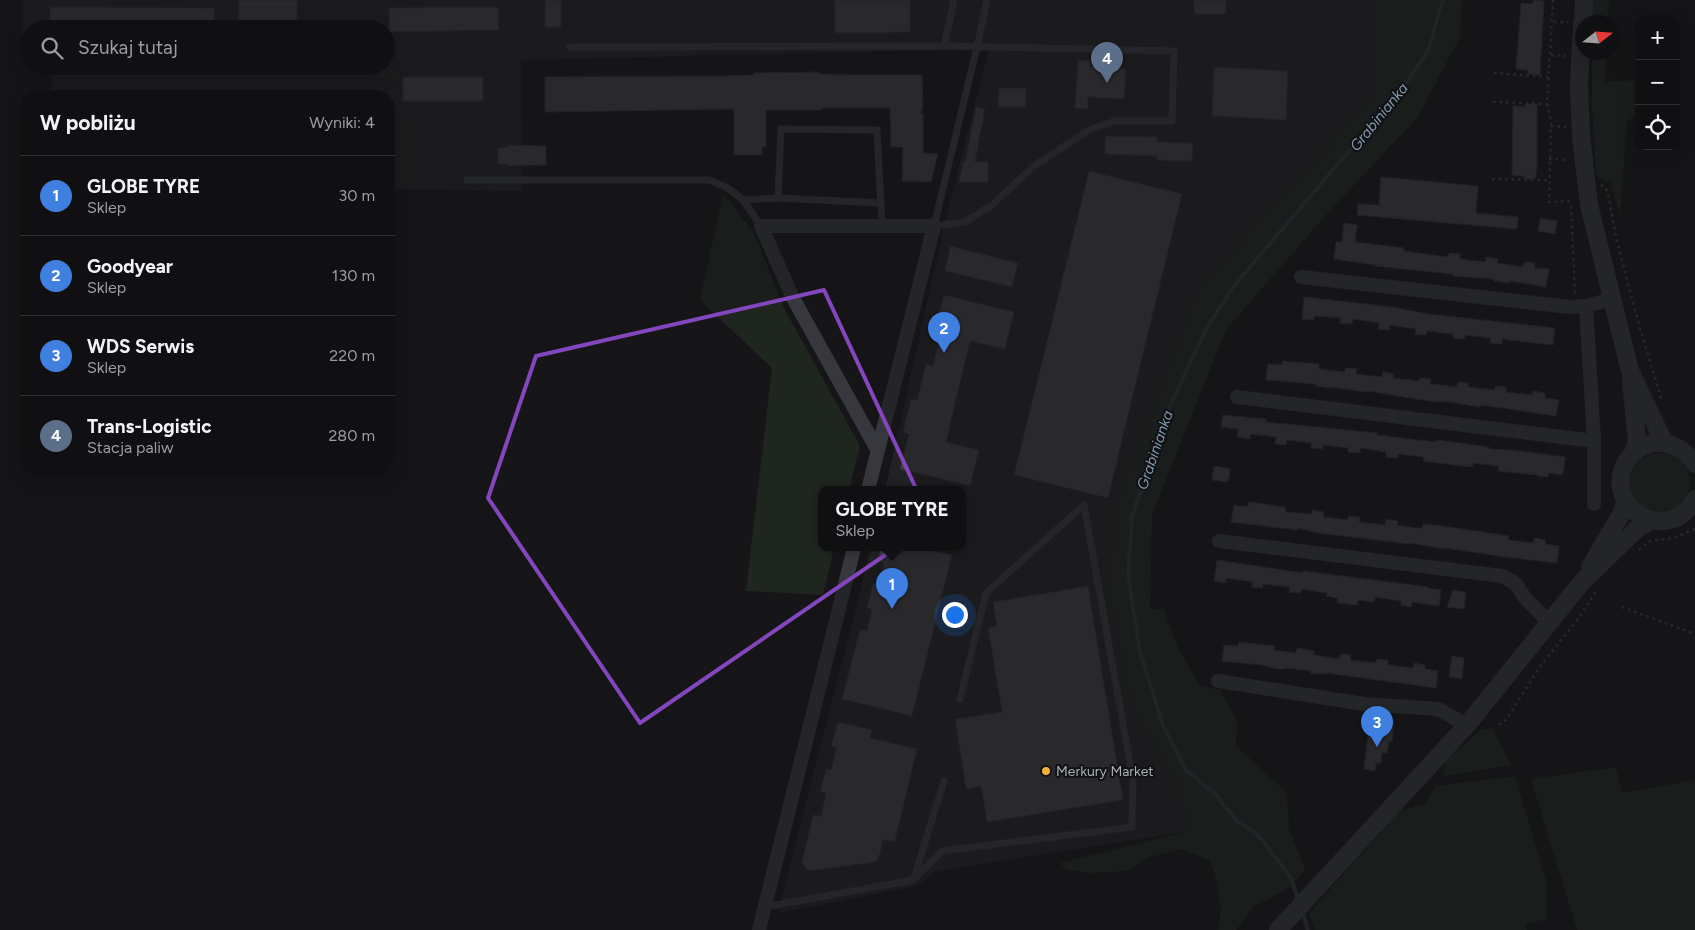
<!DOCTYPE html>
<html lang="pl">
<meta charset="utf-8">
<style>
:root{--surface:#101012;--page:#19191b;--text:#f1f3f6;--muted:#9c9d9f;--line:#303032;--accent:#f2b134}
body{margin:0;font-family:Figtree,sans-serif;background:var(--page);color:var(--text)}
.controls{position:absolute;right:15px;top:15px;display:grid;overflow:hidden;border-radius:10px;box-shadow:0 5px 20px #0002}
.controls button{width:45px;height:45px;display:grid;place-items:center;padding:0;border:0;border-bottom:1px solid var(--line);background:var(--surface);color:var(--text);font:25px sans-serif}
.compass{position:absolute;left:1575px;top:15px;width:45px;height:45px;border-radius:50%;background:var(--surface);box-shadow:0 5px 20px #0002;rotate:73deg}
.you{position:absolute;left:954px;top:614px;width:18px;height:18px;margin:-12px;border:4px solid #fff;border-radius:50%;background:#1a73e8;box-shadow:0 0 0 8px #1a73e833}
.badge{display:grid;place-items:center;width:32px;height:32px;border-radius:50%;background:var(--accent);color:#fff;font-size:16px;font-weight:700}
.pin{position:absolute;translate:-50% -41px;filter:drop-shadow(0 1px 2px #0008)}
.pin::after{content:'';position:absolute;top:26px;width:18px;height:15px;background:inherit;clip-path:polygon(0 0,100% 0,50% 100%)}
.popup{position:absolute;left:818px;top:486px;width:148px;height:65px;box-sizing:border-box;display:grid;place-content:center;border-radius:10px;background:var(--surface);filter:drop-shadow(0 1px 4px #0005);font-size:16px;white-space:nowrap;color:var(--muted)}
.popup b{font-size:19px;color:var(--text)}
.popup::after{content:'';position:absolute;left:50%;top:100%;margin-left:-10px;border:10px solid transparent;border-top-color:var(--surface)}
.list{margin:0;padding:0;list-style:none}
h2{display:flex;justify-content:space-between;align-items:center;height:65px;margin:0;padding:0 20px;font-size:21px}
h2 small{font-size:16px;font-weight:400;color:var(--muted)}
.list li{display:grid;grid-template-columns:32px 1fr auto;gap:15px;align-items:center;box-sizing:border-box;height:80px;padding:0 20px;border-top:1px solid var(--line)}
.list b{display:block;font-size:19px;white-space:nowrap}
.list p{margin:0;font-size:16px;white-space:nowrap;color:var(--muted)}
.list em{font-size:16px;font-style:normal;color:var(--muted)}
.icon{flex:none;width:28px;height:28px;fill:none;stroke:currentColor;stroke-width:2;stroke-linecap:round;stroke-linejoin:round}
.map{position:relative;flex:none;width:1695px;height:930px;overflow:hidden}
.search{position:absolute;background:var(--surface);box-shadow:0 5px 20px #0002;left:20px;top:20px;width:375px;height:55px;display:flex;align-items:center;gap:12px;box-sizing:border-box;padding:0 18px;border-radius:28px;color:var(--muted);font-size:19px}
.panel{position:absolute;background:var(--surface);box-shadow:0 5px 20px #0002;left:20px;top:90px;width:375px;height:385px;border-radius:20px}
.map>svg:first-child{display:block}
</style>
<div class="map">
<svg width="1695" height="930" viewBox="0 0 1695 930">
<rect width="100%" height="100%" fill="#161618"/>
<path fill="#222225" d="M23,0H1376V96L1201,288L1111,597L1131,702L1180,785L1189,831L937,871L917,886L778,913L871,548H962V490H885L947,214L989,49L521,60L522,191L389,189V96H51L52,66H386V29H29V59H23Z"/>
<path fill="#1e261f" d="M1376,0H1462L1460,37L1418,117L1325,216L1226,330L1152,515L1150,608L1164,610L1178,648L1199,685L1220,690L1237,720L1236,746L1287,793L1289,828L1305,870L1286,890L1253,907L1236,930H1218L1221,910L1215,875L1210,861L1182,849L1149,857L1128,871L1091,873L1067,870L1060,863L1189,831L1180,785L1131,702L1111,597L1117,508L1201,288L1376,96Z
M1591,0H1609L1608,22H1590Z
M1592,53H1606L1605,82L1639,80V113L1627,121L1620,215L1611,183L1598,177L1596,171L1592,105Z
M723,193L754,233L784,308L860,446L849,490H822V548H834L823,595L746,591L772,368L700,300Z
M1630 483a30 30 0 1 1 60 0a30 30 0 1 1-60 0Z
M1481,729H1493L1511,765L1443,776L1445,762Z
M1616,767L1622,793L1695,780V930H1577L1531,779Z
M1515,776L1546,880L1547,919L1525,924L1527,930H1315L1309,913L1401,810L1424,805L1436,786Z"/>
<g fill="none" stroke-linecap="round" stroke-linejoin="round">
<path stroke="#2c353c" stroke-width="4" d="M1298,900L1291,878L1259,836L1237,821L1215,794L1186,770L1163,726L1140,652L1128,575L1132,516L1169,408L1207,327L1233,287L1342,159L1392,104L1428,51L1443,0
M1302,911L1308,930"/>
</g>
<path fill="#404145" stroke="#303034" d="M239,0H297V29H238Z
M545,0H561V27H545Z
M835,0H910V32L835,33Z
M1194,0H1226V14H1194Z
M1533,0L1544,1L1540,75L1528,74V70L1516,69L1521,3L1533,4Z
M50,7L214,8V29H50Z
M498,7L499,30L389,32V8Z
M1078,60L1091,61L1090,66L1126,69L1124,99L1088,97V109L1075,108Z
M1214,67L1288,71L1286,120L1212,116Z
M819,72V74L853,75H922L923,106L921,114H923V153L938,154L931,182L902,181L903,147H891L890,108H822V110H766V147H762V155H734V109L545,112V77L723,76L754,75V73Z
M403,77H483V101H403Z
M999,88H1026V107H998Z
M1525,104H1537V167L1535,179H1524V176L1512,175L1513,106L1525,107Z
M976,107L985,109L975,162H988V182H959L963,162H965Z
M1105,136L1157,137V142L1193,143L1192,161L1156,160L1157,156L1105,154Z
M508,145L546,146V165L508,166V164H498V148L508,147Z
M1089,171L1182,194L1108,498L1014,475Z
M1381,177L1478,186L1476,213L1518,217L1517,229L1357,215L1358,204L1379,205Z
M1540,218L1557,221L1555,234L1538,231Z
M1344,223L1357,225L1355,242L1404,248V251L1448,257L1449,253L1460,254V259L1486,262V257L1498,259L1497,263L1523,267L1524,262L1535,263L1534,268L1549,269L1546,287L1510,281L1509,283L1494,281V279L1453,276V274L1375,266L1376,265L1334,259L1336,242H1342Z
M950,246L1018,263L1012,287L945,271Z
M944,295L1014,312L1005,349L970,341L946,442L979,450L970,486L900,469L909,434L903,432L911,399L917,400L926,364L933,366L941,333L935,331Z
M1304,297L1392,307L1428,314L1555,328L1553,345L1502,339V344L1490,343L1491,338L1465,335L1464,339L1453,338V334L1427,331L1426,335L1415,334L1416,329L1390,325L1389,330L1378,329L1379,323L1353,319L1352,324L1340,323L1341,318L1314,316V320L1302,319Z
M1282,361L1319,364V369L1345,372V368L1357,369L1356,374L1382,377L1383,372L1394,374L1393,378L1419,381L1420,378L1431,379L1430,384L1457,387L1458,382L1469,383L1468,387L1495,390V386L1506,387V392L1532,395L1533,391L1545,393V398L1559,400L1556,416L1481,405L1480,407L1443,401V402L1428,401L1368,391V392L1358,391L1331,387V388L1316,386V384L1266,380L1268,364L1282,365Z
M1223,415L1266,419V422L1377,433V435L1436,442L1437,440L1489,447V449L1512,450L1565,457L1563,475L1549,473L1548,477L1537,476L1538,475L1498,471L1499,466L1473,463L1472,467L1454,465L1423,461L1424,457L1398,454L1397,458L1386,457V452L1360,448V453L1348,452L1349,448L1323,445V449L1311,448L1312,443L1287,440L1286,445L1275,444L1276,437L1250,434V439L1237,437L1238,429L1221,427Z
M1214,466L1230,469L1228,482L1212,480Z
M1249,502L1285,507V512L1312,514V510L1324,512L1323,517L1348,520V516L1360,517L1359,522L1385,525L1386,519L1398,521L1397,525L1416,528H1422L1423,524L1442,526L1509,536L1508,540L1534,543V538L1546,540L1545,544L1559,546L1557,563L1505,557L1446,548V549L1409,543V544L1319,533L1297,528V530L1231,522L1234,505L1248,507Z
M881,548H923L952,555L912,716L842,699L860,629L867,631L872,609L867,608L873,583L879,585L884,563L878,561Z
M1217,560L1303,573V571L1428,587L1427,588L1441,590L1439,606L1412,602L1411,607L1401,605V601L1375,597L1374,602L1358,600L1357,605L1337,603L1338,598L1326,596L1327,593L1302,589L1301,593L1289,592L1290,587L1263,584V588L1252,587L1253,582L1226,578V583L1214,581Z
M1088,586L1123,800L987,822L981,786L966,789L955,719L1002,712L988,628L997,626L993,602Z
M1453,590L1466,592L1464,609L1447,607Z
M1239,642L1275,646L1274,650L1296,653L1297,648L1314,651V655L1339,659L1340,654L1351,655L1350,660L1376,663L1377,659L1388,660V665L1413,668L1414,663L1425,665V669L1438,671L1436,688L1326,673L1325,674L1310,673L1311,671L1286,668V669H1276L1262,665L1222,661L1224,645L1238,646Z
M1452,656L1464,658L1462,679L1449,677Z
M1370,719L1394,722L1392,742L1389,741L1387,753H1382L1381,763H1376L1375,771L1364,769Z
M838,722L872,730L870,738L917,749L895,841L883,840L880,854L876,862L809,871L802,863L813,815L821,816L826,793L820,792L826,769L831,770L837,748L831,746Z"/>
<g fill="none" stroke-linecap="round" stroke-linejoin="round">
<path stroke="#3d3f44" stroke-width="2.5" stroke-dasharray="2.5 4" stroke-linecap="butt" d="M1553,0L1547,104L1551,121L1549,202L1571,201
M1554,22H1568
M1551,55L1566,56
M1494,73L1549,77
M1493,102L1547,104
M1551,126L1566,127
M1549,159L1568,160
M1492,179L1549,180
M1601,185L1605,187L1608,193L1616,237L1639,325L1662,401
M1571,206L1575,293
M1639,550L1650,541L1673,538L1695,529
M1622,607L1695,634
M1499,725L1506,720L1541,665L1578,619L1596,591"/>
<path stroke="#37383d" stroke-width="7" d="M954,0L944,46L1174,51L1172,121H1115L1089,130L1034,166L992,205L965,222L934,226L977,47L987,0
M570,47L944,46
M467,180H709L728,188L743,200L761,226
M743,200L778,198
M881,203L778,198L781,129L877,130L882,225
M914,878L944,781
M765,907L913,880L942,851L1132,827L1133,780L1084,505L986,593L960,699"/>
<path stroke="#37383d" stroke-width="14" d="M1301,277L1570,307L1586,306L1612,299
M1586,306L1594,441V504
M1237,397L1594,441
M868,490L934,226H761L793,298L878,451
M1219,541L1502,576L1515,583L1526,599L1549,622
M1218,681L1364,704L1438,709L1467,725
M759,930L854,548"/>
<path stroke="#37383d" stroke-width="18" d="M1583,22L1584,0
M1582,23L1579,85L1581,135L1589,205L1630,371L1664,442
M1631,381L1637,441L1634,451
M1695,464C1659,413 1598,465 1629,505C1637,516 1648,521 1662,521C1676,521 1689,511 1695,499
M1590,567L1621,514L1626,501
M1278,930L1467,725L1581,583L1637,529L1651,520"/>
</g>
<path d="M0 0H1695V930H0ZM824,290L932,523L640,723L488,498L536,356Z" fill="#161618" fill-opacity=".55" fill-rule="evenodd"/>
<path fill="none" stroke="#8446be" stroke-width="4" stroke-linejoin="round" d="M824,290L932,523L640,723L488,498L536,356Z"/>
<circle fill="#f2b134" stroke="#111113" stroke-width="2" cx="1046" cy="771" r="5"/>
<g text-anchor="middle" stroke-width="4" stroke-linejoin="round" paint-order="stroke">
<g font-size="14" fill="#a8adb8" stroke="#111113" text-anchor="start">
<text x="1056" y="776">Merkury Market</text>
</g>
<g font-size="15" font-style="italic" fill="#7f9bb3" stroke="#111113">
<text transform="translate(1379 117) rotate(-51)" y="5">Grabinianka</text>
<text transform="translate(1155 450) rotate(-71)" y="5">Grabinianka</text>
</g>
</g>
</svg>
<div class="controls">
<button>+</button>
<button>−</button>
<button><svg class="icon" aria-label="locate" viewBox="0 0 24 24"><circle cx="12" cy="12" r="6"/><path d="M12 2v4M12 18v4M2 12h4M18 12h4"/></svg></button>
</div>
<svg class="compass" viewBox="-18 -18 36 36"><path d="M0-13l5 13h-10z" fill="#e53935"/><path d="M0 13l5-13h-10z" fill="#9c9d9f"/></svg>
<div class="you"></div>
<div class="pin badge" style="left:892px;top:609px;background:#3f7fe0">1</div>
<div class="popup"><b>GLOBE TYRE</b>Sklep</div>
<div class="pin badge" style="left:944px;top:353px;background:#3f7fe0">2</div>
<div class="pin badge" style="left:1377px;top:747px;background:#3f7fe0">3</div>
<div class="pin badge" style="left:1107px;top:83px;background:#5c6f8a">4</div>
<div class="search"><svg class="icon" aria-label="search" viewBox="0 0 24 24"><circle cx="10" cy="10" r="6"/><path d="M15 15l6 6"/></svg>Szukaj tutaj</div>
<section class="panel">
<h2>W pobliżu<small>Wyniki: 4</small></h2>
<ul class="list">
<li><span class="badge" style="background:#3f7fe0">1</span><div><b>GLOBE TYRE</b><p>Sklep</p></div><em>30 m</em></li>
<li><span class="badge" style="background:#3f7fe0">2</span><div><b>Goodyear</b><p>Sklep</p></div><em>130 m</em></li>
<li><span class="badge" style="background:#3f7fe0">3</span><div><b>WDS Serwis</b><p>Sklep</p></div><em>220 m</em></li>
<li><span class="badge" style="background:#5c6f8a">4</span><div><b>Trans-Logistic</b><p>Stacja paliw</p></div><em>280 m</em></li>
</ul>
</section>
</div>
